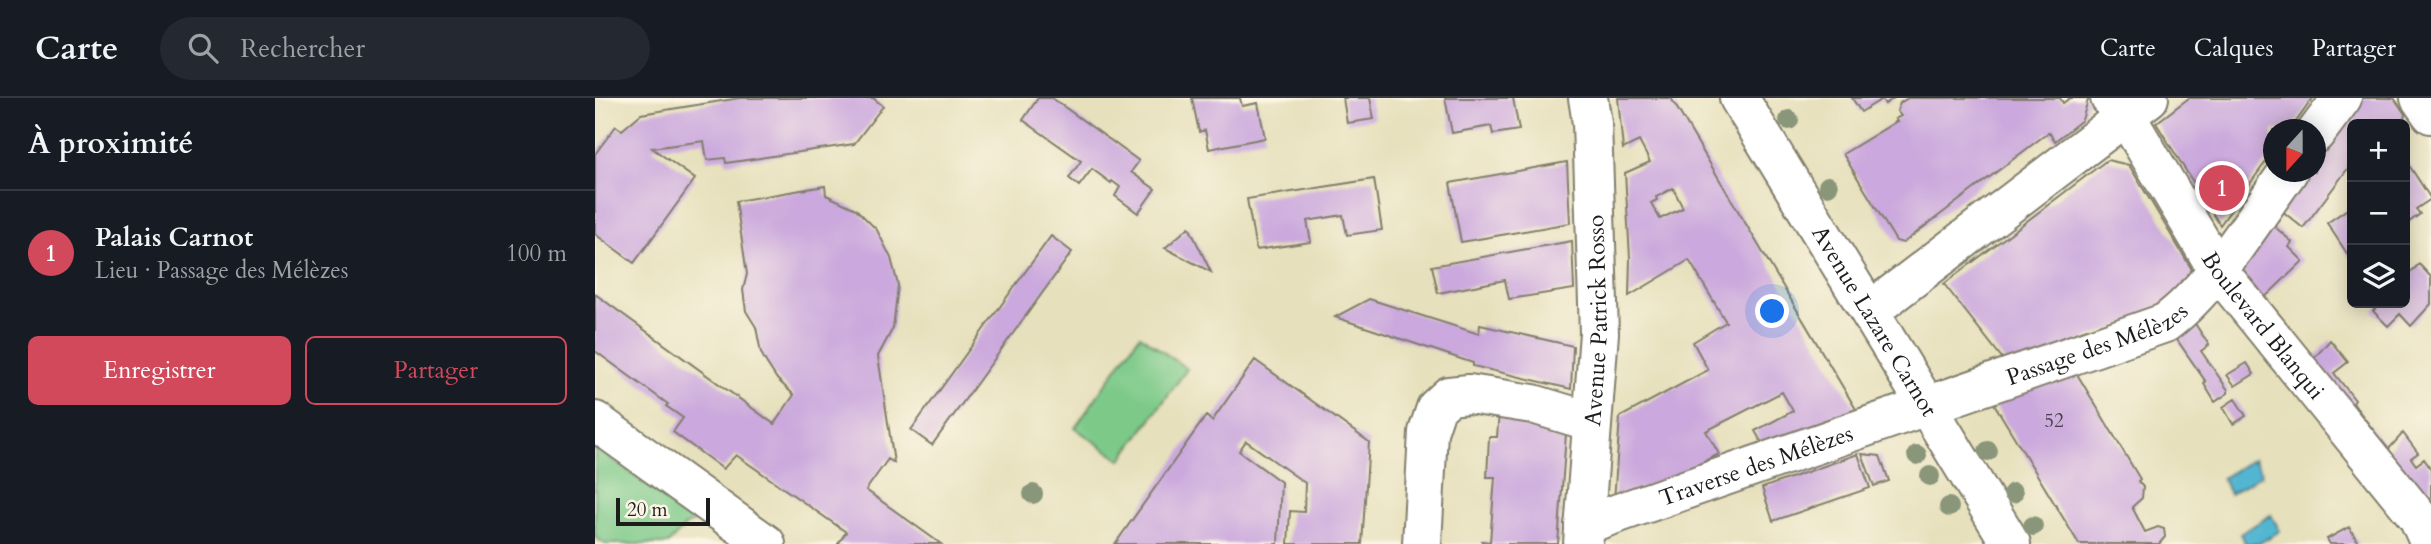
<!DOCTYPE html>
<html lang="fr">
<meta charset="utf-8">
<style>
:root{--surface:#171b24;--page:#242831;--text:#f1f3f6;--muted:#9ea1a6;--line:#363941;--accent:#d1495b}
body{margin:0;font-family:Cardo,serif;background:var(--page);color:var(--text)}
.controls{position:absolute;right:21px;top:21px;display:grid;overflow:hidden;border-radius:10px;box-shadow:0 4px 18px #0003}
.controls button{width:63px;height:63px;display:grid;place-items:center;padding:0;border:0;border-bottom:2px solid var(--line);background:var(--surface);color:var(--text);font:35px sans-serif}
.compass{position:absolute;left:1668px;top:21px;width:63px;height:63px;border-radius:50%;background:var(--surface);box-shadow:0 4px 18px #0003;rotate:201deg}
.scale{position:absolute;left:21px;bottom:18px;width:94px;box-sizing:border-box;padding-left:7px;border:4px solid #1c1c1c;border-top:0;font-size:19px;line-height:24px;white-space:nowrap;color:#1c1c1c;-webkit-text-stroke:5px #fcf5e5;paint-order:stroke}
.you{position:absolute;left:1178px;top:214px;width:24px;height:24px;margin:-18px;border:5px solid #fff;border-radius:50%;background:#1a73e8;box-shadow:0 0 0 10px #1a73e833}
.badge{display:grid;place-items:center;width:46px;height:46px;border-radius:50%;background:var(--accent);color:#fff;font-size:23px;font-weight:700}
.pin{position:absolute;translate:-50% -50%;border:4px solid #fff;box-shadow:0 2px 7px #0006}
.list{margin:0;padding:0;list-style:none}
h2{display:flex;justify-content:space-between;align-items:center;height:91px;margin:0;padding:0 28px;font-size:30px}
h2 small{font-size:23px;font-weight:400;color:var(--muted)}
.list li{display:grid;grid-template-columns:46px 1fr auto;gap:21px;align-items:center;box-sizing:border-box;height:126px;padding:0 28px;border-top:2px solid var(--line)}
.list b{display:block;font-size:26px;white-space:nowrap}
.list p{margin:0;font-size:23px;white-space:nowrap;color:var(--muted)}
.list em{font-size:23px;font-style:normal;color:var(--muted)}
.actions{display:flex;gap:14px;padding:21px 28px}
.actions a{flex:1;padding:16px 0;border:2px solid var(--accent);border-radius:10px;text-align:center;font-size:24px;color:var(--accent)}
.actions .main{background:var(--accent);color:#fff}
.icon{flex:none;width:38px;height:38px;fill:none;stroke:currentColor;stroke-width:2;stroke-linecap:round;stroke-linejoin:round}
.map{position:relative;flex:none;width:1836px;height:446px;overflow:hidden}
header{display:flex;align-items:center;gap:42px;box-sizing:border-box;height:98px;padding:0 35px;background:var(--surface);border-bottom:2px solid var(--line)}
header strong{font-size:33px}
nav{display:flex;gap:38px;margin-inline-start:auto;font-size:24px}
.search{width:490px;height:63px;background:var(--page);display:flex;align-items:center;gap:18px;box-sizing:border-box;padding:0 24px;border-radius:38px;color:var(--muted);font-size:26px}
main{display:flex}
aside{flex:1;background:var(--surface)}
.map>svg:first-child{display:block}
</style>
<header>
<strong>Carte</strong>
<div class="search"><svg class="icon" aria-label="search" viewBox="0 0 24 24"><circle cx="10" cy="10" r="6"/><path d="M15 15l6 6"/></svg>Rechercher</div>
<nav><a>Carte</a><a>Calques</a><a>Partager</a></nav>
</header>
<main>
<aside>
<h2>À proximité<small></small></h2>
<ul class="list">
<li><span class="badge">1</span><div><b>Palais Carnot</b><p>Lieu · Passage des Mélèzes</p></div><em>100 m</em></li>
</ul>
<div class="actions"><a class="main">Enregistrer</a><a>Partager</a></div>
</aside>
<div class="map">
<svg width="1836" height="446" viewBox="0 0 1836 446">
<rect width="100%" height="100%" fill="#fcf5e5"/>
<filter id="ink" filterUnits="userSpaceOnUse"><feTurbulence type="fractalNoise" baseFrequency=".0143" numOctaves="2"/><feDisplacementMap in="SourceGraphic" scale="14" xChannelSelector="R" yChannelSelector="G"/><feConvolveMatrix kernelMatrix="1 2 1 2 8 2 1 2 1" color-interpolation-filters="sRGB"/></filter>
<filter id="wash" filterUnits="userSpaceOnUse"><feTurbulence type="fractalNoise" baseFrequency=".00686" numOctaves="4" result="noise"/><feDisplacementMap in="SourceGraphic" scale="28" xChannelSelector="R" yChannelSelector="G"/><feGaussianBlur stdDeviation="1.57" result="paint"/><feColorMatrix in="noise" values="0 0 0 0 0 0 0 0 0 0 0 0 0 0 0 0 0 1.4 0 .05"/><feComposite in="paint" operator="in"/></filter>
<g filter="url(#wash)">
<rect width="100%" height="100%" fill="#e6e0bc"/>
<path fill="#7bc988" stroke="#4c7252" stroke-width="2" d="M545,237L592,271L526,362L480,330Z
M0,349L101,423L91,427L73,446H10L0,439Z"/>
<path fill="#53b6d1" stroke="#386976" stroke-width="2" d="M1659,361L1667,376L1635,396L1627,380Z
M1676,417L1685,433L1663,446H1651L1645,436Z"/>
<g id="blocks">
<path fill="#cba8dd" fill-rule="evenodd" d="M145,0H278L288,8L259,46L131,65L130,60L112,62L109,43L57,50L100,81L39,165L0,136V56L21,28L27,32L46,16Z
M443,0H457L544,63L536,74L560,91L543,115L520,98L525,89L517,83L516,85L497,71L484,88L474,80L486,63L428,22Z
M597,0H645L647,8L663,5L670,40L614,51L610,32L604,34Z
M748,0H775L779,21L752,25Z
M850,0H918L924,32L898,36L896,28L857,35Z
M1023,0H1076L1265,318L1170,350L1160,333L1198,313L1187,294L1111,333L1124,356L1091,373L1019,403L1025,319L1113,272L1098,244L1131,224L1094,162L1034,198L1035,160L1030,75L1055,64L1044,43L1028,51ZM1078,90L1088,110L1065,121L1056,105L1062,102L1061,99Z
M1257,0H1299L1290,6L1287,1L1266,14Z
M1313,0H1465L1468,5L1475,0H1492L1493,2L1487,22L1460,43L1454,34L1308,145L1301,143L1248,56L1302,23L1300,21L1306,18L1302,13L1305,5Z
M1594,0H1718L1695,32H1678V54L1625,127L1561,25Z
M1760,0H1799L1810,16L1809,21L1803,26H1757V65L1708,130L1680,107L1705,74H1720V53Z
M1810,61L1836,101L1821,111L1825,116L1810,127Z
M1512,62L1534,67L1602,180L1584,205L1415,270L1349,186Z
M972,64L975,125L866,144L855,85Z
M779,81L787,132L752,137L748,117L712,123L716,144L661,152L652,101Z
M230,88L231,97L261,111L282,132L296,160L303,187L298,230L283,258L299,365L293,361L271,392L346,446H243L251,434L141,357L128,371L78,334L88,320L71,308L73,306L0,253V196L179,326L199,297L182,281L171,264L166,255L161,229L151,213L148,192L152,176L141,103Z
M1757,108V163L1732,125Z
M1670,120L1697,144L1694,149L1708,163L1664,205L1642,180Z
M594,129L616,174L570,150Z
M456,138L477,154L337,347L316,332Z
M977,143L979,191L914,201L910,182L843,195L837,168Z
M1824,166L1836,179V206L1816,228L1805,216L1793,228L1778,213L1786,205H1810V180Z
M774,201L884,236L885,227L978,248L976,291L878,268V265L740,219Z
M1595,218L1614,247L1606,253L1633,292V295L1620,304L1609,286L1611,284L1576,233Z
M1735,242L1753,264L1739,275L1760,302L1758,305L1793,352L1808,335L1823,355L1816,360L1821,367L1829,361L1836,371V421L1715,265Z
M660,262L774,344L767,446H693L695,413L709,414L710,385L651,343L644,353L686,384L683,446H520L611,318L617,323Z
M1652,265L1659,276L1640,288L1632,277Z
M1476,266L1545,381L1543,383L1548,389L1547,400L1537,409L1550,434L1563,429L1569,431L1570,439L1564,446H1484L1398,304Z
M1640,301L1651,318L1638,326L1628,309Z
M904,314L972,322L963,446H887V443L895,444L900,379H892L894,339H902Z
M1263,356L1275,390L1178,423L1167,390Z
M1267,356L1285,358L1294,383L1279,388Z
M1754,429L1764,446H1735L1732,441Z"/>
</g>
</g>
<g filter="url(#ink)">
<use href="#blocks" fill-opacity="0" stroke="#817e6c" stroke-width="2"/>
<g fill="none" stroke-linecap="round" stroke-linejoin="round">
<g stroke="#817e6c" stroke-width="42">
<g id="minor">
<path id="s1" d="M1515,0L1531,18L1622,171L1823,419L1835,446"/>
<path d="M1825,0L1836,16"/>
<path d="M1720,36L1747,0"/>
<path d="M1275,213L1554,0"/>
<path d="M0,323L171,446"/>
<path id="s2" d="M989,427L1570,225C1616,192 1659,120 1693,74"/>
<path d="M827,446L833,334L841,310L854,298L874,296L938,306L997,324"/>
<path id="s3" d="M988,446L1004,235L997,25L993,0"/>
</g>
</g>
<g stroke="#817e6c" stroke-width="42">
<g id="major">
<path id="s4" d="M1144,0L1416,446"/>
</g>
</g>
<use href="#minor" stroke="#fff" stroke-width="38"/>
<use href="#major" stroke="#fff" stroke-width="38"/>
</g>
<g fill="#899679">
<circle cx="1194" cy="22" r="10"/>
<circle cx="1233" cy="88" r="10"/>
<circle cx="1393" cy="353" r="10"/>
<circle cx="1322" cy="357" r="10"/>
<circle cx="1335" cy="378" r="10"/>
<circle cx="1418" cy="395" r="10"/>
<circle cx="438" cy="396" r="10"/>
<circle cx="1354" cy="409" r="10"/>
<circle cx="1438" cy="428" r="10"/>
</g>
</g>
<g text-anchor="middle" stroke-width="5" stroke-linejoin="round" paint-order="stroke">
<g font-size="19" fill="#483f4c">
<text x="1459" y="329">52</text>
</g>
<g font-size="23" fill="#1c1c1c" stroke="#fcf5e5">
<text dy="8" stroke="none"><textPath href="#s3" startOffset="224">Avenue Patrick Rosso</textPath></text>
<text dy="8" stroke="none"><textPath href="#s4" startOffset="261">Avenue Lazare Carnot</textPath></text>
<text dy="8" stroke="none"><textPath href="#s1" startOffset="275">Boulevard Blanqui</textPath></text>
<text dy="8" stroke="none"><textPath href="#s2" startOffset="544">Passage des Mélèzes</textPath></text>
<text dy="8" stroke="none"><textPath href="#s2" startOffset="182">Traverse des Mélèzes</textPath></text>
</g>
</g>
</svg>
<div class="controls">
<button>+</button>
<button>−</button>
<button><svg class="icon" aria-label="layers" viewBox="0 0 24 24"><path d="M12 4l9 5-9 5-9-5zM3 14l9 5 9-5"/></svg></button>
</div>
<svg class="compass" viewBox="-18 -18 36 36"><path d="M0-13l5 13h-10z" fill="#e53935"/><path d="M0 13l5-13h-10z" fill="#9ea1a6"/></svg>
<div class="scale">20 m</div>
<div class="you"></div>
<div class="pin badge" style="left:1627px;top:90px">1</div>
</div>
</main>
